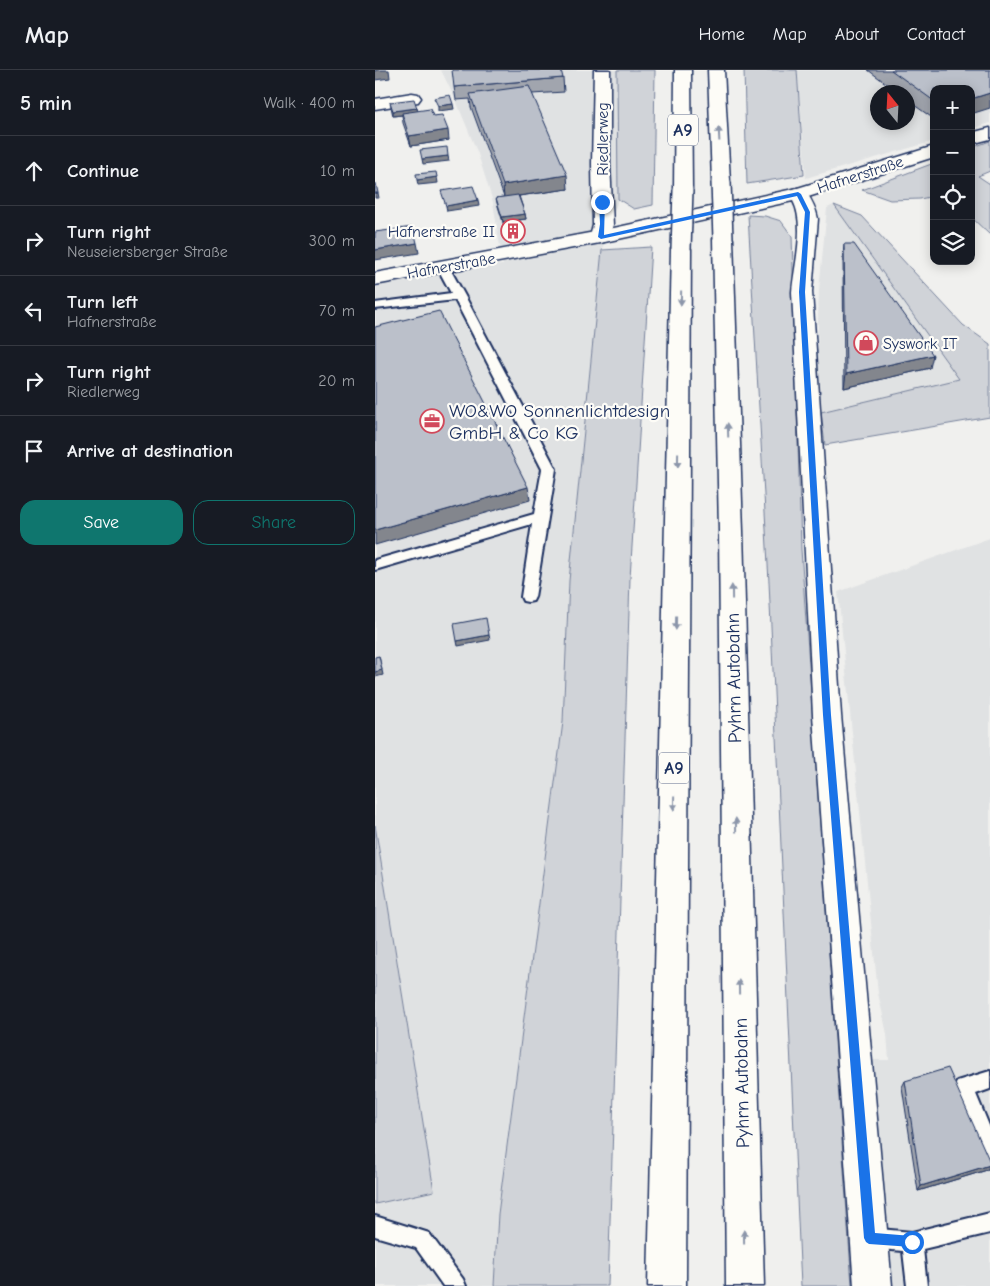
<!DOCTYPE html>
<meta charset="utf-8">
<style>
:root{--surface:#171b24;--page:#20242c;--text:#f1f3f6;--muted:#9ea1a6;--line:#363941;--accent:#0f766e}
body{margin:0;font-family:"Comic Neue",sans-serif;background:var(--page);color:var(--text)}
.controls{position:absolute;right:15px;top:15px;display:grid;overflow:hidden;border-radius:10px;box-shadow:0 2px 12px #0003}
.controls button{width:45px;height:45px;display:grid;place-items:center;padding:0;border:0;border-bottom:1px solid var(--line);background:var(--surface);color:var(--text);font:25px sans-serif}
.compass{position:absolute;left:495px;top:15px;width:45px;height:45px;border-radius:50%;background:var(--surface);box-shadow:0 2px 12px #0003;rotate:342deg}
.stop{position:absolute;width:15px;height:15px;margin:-11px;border:4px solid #1a73e8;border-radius:50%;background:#fff}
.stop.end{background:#1a73e8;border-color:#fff;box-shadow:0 1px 5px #0008}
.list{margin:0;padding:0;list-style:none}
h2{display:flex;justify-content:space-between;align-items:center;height:65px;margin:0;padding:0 20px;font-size:21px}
h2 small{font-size:16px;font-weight:400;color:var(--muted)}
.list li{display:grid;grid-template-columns:32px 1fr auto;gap:15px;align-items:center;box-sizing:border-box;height:70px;padding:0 20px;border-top:1px solid var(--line)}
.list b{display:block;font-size:19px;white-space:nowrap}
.list p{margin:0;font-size:16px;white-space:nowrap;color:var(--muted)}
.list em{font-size:16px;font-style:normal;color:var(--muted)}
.actions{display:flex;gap:10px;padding:15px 20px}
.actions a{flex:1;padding:11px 0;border:1px solid var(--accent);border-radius:15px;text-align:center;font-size:18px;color:var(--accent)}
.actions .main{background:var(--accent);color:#fff}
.icon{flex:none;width:28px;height:28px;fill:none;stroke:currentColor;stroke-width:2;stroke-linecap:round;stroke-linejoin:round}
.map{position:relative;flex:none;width:615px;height:1216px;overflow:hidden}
header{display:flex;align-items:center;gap:30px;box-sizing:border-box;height:70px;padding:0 25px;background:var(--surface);border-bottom:1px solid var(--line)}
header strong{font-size:24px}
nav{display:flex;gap:28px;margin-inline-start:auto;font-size:18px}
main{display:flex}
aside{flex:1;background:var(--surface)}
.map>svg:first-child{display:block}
</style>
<header>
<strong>Map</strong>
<nav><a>Home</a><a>Map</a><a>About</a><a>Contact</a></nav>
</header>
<main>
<aside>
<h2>5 min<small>Walk · 400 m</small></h2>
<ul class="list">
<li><svg class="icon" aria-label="ahead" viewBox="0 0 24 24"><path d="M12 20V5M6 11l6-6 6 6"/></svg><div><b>Continue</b></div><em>10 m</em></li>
<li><svg class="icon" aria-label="right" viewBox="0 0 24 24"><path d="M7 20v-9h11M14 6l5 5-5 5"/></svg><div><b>Turn right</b><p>Neuseiersberger Straße</p></div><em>300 m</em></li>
<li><svg class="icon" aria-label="left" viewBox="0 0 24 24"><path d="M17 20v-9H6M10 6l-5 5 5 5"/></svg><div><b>Turn left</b><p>Hafnerstraße</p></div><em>70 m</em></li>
<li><svg class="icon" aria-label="right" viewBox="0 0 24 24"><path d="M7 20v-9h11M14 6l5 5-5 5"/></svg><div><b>Turn right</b><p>Riedlerweg</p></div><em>20 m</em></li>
<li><svg class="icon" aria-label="arrive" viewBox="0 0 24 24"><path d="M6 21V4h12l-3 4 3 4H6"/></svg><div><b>Arrive at destination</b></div></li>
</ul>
<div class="actions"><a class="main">Save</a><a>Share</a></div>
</aside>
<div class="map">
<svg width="615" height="1216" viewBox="0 0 615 1216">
<rect width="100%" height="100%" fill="#f0f0ee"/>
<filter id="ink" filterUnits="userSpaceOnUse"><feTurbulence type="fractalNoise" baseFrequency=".02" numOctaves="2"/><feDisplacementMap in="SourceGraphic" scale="10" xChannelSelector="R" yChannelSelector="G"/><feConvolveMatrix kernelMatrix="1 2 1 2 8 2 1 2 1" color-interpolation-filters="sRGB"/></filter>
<g filter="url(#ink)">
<path fill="#e0e2e3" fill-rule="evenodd" d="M66,0H242L243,129L227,180L194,511L188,652L123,1144L119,1216H0V1134L59,1121L0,755V209L68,197L128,195L118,132L103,84L82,33Z
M422,0H615V53L596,59V19H559V71L431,108ZM502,22H532V52H502Z
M459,135L585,309L446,342L442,284L444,220L452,138Z
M615,468V1216H426L415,990H514L512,964L503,923L463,522Z"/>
<path fill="#d0d3d8" stroke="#76819b" d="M242,0H280L278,135L259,139L243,129Z
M369,0H422L429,105L372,114Z
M615,71V101L603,106L615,114V165L596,147V78Z
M559,93V126L545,129L515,130L487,120Z
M459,135L487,146L588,255L615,274V347L450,375L446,342L584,309Z
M373,145L390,146L406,151L417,166L426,479L477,1216H426L394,512Z
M276,177L255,508L233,1216H119L123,1144L188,652L194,511L227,180Z
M0,755L59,1121L0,1134Z"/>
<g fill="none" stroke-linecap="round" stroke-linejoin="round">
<g stroke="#1b2f5e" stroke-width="4">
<path id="service" d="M68,194L74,197L90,226L181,399L160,527L158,531L153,532L148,531L146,527L157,454L0,500V490L159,444L167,399L80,230L0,239V233L76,223L62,197Z
M615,1001V1019L601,1024L615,1058V1091L608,1088L580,1018L582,1011Z
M615,1143V1163L548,1179L552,1216H532L528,1181L494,1178L487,1175L484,1168L487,1161L494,1158L537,1162Z
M0,1146L54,1163L88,1209L91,1216H68L41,1178L0,1166Z"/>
</g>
<g stroke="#1b2f5e" stroke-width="3">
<path id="minor" d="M219,0H235V93L238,155L232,171L225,173L218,171L215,167L218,155L217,93Z
M37,23L43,24L46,28L43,32L0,39V29Z
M615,58V69L596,74V63Z
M559,76V87L430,128L423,130L416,128L413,124L416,120Z"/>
</g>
<g stroke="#1b2f5e" stroke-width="3">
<path id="tertiary" d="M423,118L430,120C436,129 441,138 443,149L437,222L466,645L517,1216H479L438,645L417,222C419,196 431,155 418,131L225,173L0,215V203L225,161Z"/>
</g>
<g stroke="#1b2f5e" stroke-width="3">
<path id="motorway" d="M300,0H316L317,120L315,124L308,126L301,124L299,120Z
M333,0H349L355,112L353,116L346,118L339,116L337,112Z
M348,163L355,165L358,169L368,461L389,1216H351L344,461L338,169L341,165Z
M306,173L313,175L316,179L311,1216H273L296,179L299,175Z"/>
</g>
<use href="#service" fill="#fdfcf7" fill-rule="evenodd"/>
<use href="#minor" fill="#fdfcf7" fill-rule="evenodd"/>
<use href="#tertiary" fill="#fdfcf7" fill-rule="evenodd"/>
<use href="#motorway" fill="#fdfcf7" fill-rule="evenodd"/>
<g stroke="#1b2f5e" stroke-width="22" stroke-linecap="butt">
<path id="motorway-bridge" d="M346,112L348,169
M306,179L308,120"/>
</g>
<use href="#motorway-bridge" stroke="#fdfcf7" stroke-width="19"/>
</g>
<path fill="#a1a5ae" stroke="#1b2f5e" d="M493,0H615L559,19V49L532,30V22H523Z
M188,8L189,22L157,24L193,119L144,126L150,144L151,149L144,150L148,160V165L132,168L129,157L128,152L122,133L121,128L129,127L96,37L95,29L81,30L79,17Z
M15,32L42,38V41L58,46L74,70L36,76L28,53L27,45L18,46Z
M469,174L555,298L469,318L468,188Z
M530,1011L615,1092V1096L612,1100L543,1121L527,1017Z"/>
<path fill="#83868d" stroke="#1b2f5e" d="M0,0H14L15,8L0,10Z
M615,23V38L596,44V29Z
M78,34L79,39L63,41V36Z
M42,38L43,43L18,46V41Z
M73,60L74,70L36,76L34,66Z
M73,86L74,91L48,94L47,89Z
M192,105L193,119L129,128L128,115Z
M62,107L63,113L43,115L42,110Z
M0,123H3L4,128H0Z
M103,130L104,136L72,141L71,136Z
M150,144L151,149L128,152L127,147Z
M148,160V165L132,168L131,162Z
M42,173L44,183L0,190V180Z
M558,285L555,298L469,318L471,304Z
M153,417L155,430L0,475V460Z
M114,565L115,570L83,576L82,571Z
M4,586L8,605L0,607V602Z
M615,1095L612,1100L543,1121L546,1116Z"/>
<path fill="#bbc0ca" stroke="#1b2f5e" d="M77,0H186L188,8L79,17Z
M516,0H615V23L596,29V19H559V31Z
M154,16L192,105L128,115L95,24Z
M75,25L78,34L63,36L59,28Z
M39,29L42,38L18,41L15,32Z
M55,39L58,46L67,45L73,60L34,66L27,43Z
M72,77L73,86L47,89L45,80Z
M61,102L62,107L42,110L41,104Z
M0,113H1L3,123H0Z
M98,116L103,130L71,136L66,121Z
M143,125L150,144L127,147L121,128Z
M144,150L148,160L131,162L128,152Z
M38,157L42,173L0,180V162Z
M469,174H479L558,285L471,304Z
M64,241L153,417L0,460V257Z
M111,548L114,565L82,571L79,554Z
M4,586L7,600L0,602V587Z
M573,998L615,1092V1095L546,1116L530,1011Z"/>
<defs><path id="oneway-solid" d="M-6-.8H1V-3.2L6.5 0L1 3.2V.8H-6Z" transform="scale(1.25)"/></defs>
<g fill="#8c96aa">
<use href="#oneway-solid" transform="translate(344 64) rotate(-93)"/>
<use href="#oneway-solid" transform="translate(306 228) rotate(91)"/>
<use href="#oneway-solid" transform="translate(353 360) rotate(-92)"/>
<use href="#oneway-solid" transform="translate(303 390) rotate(91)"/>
<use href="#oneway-solid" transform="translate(357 522) rotate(-91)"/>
<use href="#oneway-solid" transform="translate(301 553) rotate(91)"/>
<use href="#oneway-solid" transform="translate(299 733) rotate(91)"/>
<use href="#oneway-solid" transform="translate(361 755) rotate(-91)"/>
<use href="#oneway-solid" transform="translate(364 917) rotate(-91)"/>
<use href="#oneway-solid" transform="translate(369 1167) rotate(-91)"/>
</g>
</g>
<path fill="#1a73e8" d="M423,122L426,124L435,142L430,222L456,645L500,1163L537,1166L541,1168L542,1172L541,1176L537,1177L494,1174L491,1172L489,1168L448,645L424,222L430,142L422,126L226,169L223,167L225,154L224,132L227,130L230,132L229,165Z"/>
<defs>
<g id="building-ring" transform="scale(1.25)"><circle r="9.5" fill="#fdfcf7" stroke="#d1495b" stroke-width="1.5"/><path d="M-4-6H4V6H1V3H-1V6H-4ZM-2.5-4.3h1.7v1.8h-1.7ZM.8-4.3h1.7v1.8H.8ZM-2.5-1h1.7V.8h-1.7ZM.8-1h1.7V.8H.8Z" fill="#d1495b"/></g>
<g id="shop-ring" transform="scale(1.25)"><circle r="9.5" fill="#fdfcf7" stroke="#d1495b" stroke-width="1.5"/><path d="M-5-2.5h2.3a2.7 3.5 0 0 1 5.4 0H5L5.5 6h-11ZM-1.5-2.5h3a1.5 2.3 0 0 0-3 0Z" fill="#d1495b"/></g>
<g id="office-ring" transform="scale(1.25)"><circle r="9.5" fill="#fdfcf7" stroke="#d1495b" stroke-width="1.5"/><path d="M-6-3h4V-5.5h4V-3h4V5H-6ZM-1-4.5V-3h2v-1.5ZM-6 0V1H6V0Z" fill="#d1495b"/></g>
</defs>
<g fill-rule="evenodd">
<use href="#building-ring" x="138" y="161"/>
<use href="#shop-ring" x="491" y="273"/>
<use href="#office-ring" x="57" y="351"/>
</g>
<g text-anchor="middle" stroke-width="4.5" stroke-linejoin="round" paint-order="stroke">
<g font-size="16" fill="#1b2f5e" stroke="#fdfcf7">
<text transform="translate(227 69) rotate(-90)" y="6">Riedlerweg</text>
<text transform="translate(485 104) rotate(-18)" y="6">Hafnerstraße</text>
<text transform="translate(76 195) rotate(-10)" y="6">Hafnerstraße</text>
</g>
<g font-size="16" fill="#1b2f5e" stroke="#fdfcf7" text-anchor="end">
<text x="120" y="167">Hafnerstraße II</text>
<text x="508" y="279" text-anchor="start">Syswork IT</text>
</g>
<g fill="#fdfcf7" stroke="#5f6c8c" stroke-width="1">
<rect x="293" y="44.5" width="30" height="31" rx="4"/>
<rect x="284" y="682.5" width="30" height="31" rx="4"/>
</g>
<g font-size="18" font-weight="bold" fill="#1b2f5e">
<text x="308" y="66">A9</text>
<text x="299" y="704">A9</text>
</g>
<g font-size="19" fill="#1b2f5e" stroke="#fdfcf7" text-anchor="start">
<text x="74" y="347">WO&amp;WO Sonnenlichtdesign<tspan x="74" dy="22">GmbH &amp; Co KG</tspan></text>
</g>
<g font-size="19" fill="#1b2f5e" stroke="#fdfcf7">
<text transform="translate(358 608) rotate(-91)" y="7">Pyhrn Autobahn</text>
<text transform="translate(366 1013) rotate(-91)" y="7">Pyhrn Autobahn</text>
</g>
</g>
</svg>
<div class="controls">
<button>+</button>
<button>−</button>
<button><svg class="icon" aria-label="locate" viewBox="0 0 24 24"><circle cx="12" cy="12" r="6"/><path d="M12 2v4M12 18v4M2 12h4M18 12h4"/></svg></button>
<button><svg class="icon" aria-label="layers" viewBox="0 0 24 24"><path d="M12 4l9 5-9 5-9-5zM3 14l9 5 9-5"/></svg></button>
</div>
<svg class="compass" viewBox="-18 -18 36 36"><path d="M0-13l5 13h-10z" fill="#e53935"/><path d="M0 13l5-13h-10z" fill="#9ea1a6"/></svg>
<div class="stop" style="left:537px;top:1172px"></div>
<div class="stop end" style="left:227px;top:132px"></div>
</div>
</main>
